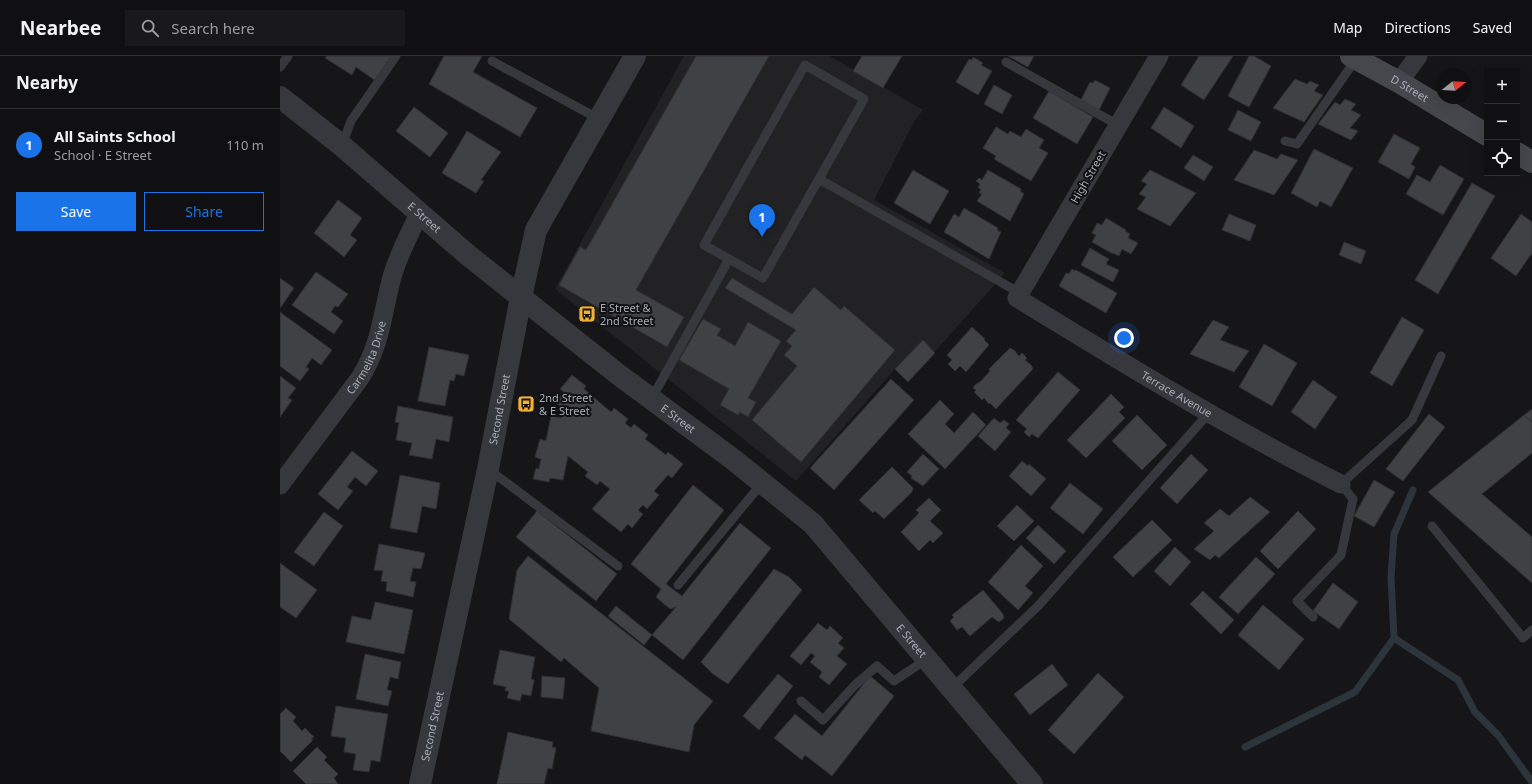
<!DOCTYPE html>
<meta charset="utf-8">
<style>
:root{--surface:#101012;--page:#19191b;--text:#f1f3f6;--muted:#9c9d9f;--line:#303032;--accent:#1a73e8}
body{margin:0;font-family:"Noto Sans",sans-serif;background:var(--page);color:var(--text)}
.controls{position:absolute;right:12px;top:12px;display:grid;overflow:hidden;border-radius:0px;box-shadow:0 4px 16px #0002}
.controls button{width:36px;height:36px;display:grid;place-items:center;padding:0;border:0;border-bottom:1px solid var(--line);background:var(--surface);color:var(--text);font:20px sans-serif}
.compass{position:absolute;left:1156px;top:12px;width:36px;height:36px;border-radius:50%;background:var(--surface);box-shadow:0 4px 16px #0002;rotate:72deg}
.you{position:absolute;left:844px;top:282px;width:14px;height:14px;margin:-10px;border:3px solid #fff;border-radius:50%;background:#1a73e8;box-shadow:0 0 0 6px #1a73e833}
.badge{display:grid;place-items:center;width:26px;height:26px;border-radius:50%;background:var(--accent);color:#fff;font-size:13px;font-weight:700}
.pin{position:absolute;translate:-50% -33px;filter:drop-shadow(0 1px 2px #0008)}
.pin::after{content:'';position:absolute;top:21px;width:14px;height:12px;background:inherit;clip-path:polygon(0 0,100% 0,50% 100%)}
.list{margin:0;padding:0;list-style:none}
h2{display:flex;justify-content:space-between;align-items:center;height:52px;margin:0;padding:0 16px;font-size:17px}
h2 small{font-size:13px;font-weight:400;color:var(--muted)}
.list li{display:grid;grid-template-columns:26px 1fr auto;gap:12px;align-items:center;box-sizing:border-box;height:72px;padding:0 16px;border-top:1px solid var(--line)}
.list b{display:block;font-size:15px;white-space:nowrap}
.list p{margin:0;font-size:13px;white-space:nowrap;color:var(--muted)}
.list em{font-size:13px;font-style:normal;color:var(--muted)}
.actions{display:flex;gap:8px;padding:12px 16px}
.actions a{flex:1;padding:9px 0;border:1px solid var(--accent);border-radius:0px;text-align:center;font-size:14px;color:var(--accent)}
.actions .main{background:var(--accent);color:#fff}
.icon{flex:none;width:22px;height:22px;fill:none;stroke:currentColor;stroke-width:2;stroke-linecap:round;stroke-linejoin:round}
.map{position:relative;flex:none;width:1252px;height:728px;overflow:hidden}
header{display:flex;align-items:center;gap:24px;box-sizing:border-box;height:56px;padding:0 20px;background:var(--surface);border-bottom:1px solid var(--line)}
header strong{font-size:19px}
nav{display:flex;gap:22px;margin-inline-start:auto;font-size:14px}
.search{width:280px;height:36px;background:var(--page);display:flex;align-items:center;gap:10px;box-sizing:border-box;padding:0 14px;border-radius:0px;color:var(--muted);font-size:15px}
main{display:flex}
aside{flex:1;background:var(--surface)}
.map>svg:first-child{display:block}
</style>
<header>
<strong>Nearbee</strong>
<div class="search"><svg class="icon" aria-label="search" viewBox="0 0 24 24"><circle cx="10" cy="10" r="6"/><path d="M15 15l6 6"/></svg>Search here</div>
<nav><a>Map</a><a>Directions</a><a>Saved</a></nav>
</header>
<main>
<aside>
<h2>Nearby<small></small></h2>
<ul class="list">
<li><span class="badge">1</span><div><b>All Saints School</b><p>School · E Street</p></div><em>110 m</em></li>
</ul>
<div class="actions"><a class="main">Save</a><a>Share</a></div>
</aside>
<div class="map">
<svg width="1252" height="728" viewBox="0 0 1252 728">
<rect width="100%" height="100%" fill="#161618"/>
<path fill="#222225" d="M404,0H550L643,54L635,64L594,144L725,217L628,326L615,313L516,425L275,233Z"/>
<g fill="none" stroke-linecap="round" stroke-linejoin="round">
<path stroke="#2c353c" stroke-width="7" d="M1133,434L1114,478L1111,521L1114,582L1178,624L1195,656L1218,679L1252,726
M965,691L1075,636L1114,582"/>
</g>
<path fill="#404145" stroke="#303034" d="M47,0H112L96,25L76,11L72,19L45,2Z
M164,0H202L193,16L257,52L240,81L149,28Z
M416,0H489L356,234L404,261L387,291L279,229L300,191L306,194Z
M582,0H622L603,32L573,15Z
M728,0H754L748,11Z
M919,0H953L924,44L901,29Z
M969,0H974L991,10L969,51L948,40Z
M693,1L703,7L701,9L712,15L698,39L676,26L689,3L692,4Z
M1015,23L1027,28L1030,25L1039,29L1034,35L1043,39L1024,66L993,52Z
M815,24L830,32L819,54L801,44L810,26L813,27Z
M714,29L732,39L722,58L704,48Z
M769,35L813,61L797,88L753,62Z
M1065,43L1076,48L1071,54L1081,59L1070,72L1078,75L1071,84L1038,68L1055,46L1060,49Z
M134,51L168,77L150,101L116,75Z
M884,51L914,70L901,92L871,72Z
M958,54L981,66L971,85L948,74Z
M716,71L728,78L730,75L741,81L746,73L764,84L759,92L768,97L751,125L714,103L716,100L703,92Z
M187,75L221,96L201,124L204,125L196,137L162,117Z
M1114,78L1140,92L1131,108L1135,111L1129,123L1098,106Z
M1034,93L1073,112L1051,151L1040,145L1037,151L1011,137Z
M974,94L997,103L1001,98L1018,104L994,139L954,124Z
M913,99L933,111L924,125L904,112Z
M1160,109L1184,123L1163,159L1126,138L1137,119L1150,126Z
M633,114L669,135L650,168L614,147Z
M708,114L741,133L740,135L744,138L730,165L697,145L702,138L699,137L701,133L698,132L700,128L696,125L699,122L702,124Z
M870,114L916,137L890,170L857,153L866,141L859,138L867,128L861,125Z
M1192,127L1215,140L1158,238L1135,224Z
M58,144L82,162L70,179L77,184L64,201L34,177Z
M684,152L718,172L717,174L721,176L709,203L664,176L674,158L679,161Z
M949,158L976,169L970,185L942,174Z
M1241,158L1252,166V197L1236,220L1211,202Z
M826,162L846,174L845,175L850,178L848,182L858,187L851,198L842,193L839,200L833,197V198L812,186L816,179L812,177L817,167L822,169Z
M1064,186L1086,195L1081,208L1059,199Z
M810,192L829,203L826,208L839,214L833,226L801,209Z
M792,213L795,215L796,214L837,237L826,257L779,230L786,217L789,218Z
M36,216L68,238L58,251L55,250L51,256L63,265L54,278L12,249Z
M0,222L14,232L1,251H0Z
M452,222L512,258L534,231L561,254L564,250L615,294L521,406L472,364L517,310L504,299L512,290L506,285L516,274L445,232Z
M0,256L52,294L41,309L32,302L26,311L29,313L20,325L0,310Z
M1122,261L1144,274L1112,330L1090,317Z
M423,263L441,273L437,279L455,290L468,266L501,285L468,342L476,346L468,361L460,356L458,359L440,349L449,333L399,304Z
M933,264L949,271L940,284L969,295L954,316L910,298Z
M692,271L705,283L704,284L709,289L686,316L680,310L675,315L668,308L672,304L667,299Z
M643,284L655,297L628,326L615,313Z
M984,288L1017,307L992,350L959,331Z
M149,291L189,299L184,320L176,318L174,325L170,324L165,350L138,345Z
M730,292L734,294L739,300L742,297L747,302L745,304L751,309L753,313L716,353L710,347L709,348L704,342L702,344L694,336L696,334L693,332L695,329L701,325L710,315L709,313Z
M778,316L800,334L758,382L752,378L749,381L744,376L747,373L736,364Z
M292,319L306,330L304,333L331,356L334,352L348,363L345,367L351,372L354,368L368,379L365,383L386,399L388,396L403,408L392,422L388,419L374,435L379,439L367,453L363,449L358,454L363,458L352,472L348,468L341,476L312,453L330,433L320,425L317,429L305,420L308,416L288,400L283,424L270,422L269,426L253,423L256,412L259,413L261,403L255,401L260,383L266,385L271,360L281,362L284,353L275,346L284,336L280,333Z
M0,320L16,332L8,342L12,344L0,361Z
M611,323L634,344L554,434L530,412Z
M1033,324L1057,341L1035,373L1011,356Z
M831,338L844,351L839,356L845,362L806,402L787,384Z
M660,344L674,358L665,368L674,377L693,356L706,369L665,413L628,378Z
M118,350L173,361L169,386L156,383L152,403L129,399L132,387L116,384L119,367L115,366Z
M1252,353V366L1244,359Z
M1149,358L1165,371L1123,425L1106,413Z
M857,359L887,389L862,414L832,385Z
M1244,359L1252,366V397L1202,438L1252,481V527L1148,436Z
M714,362L720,367L724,364L729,368L726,372L731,376L715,395L698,380Z
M72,395L98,415L86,430L75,421L67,431L73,435L58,454L38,438Z
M643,398L659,413L643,430L631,422L632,420L627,416Z
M911,398L928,414L897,448L880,432Z
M742,405L748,410L749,408L766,423L751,440L729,420Z
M612,411L633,432L632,436L604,463L595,455L593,457L579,444Z
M120,419L160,427L156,453L142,450L137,477L110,472Z
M1094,424L1115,436L1094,471L1074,460Z
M790,427L823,453L803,478L770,452Z
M413,429L444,454L386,528L402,540L460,467L491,492L403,604L372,579L396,551L390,553L376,541L381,533L351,508Z
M970,441L990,456L939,502L935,499L930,504L914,493L934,475L924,467L940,453L949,460Z
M649,442L661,454L650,465L663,477L653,487L650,484L639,495L621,476L639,457L636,454Z
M737,449L754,465L734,485L717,470Z
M257,455L337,518L316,545L236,481Z
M1018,455L1036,473L998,513L980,495Z
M44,456L63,470L34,510L14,496Z
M872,464L892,484L853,521L833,501Z
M758,469L786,495L774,508L746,482Z
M99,488L145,497L141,513L133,512L130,525L136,526L133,541L106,535L107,526L101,525L103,515L94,514Z
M741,489L763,510L745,530L753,537L738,554L708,526Z
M895,491L911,506L890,530L874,515Z
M248,500L433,645L414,669L409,696L311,675L319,632L284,602L281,606L229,563L237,514Z
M976,501L995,518L958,558L939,541Z
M0,507L37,534L16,562L0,551Z
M494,513L509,521L522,534L448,628L433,618L421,606Z
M1053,527L1078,546L1059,573L1033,555Z
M703,534L723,558L724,562L719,566L712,561L690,580L682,571L677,574L670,565L674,561L672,559Z
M923,535L954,564L941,578L910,548Z
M95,546L133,554L124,598L66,586L72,560L91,564Z
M983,549L1024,583L999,614L958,579Z
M336,550L372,579L364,589L328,560Z
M538,567L547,574L550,570L563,582L558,587L564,592L557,600L567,608L549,629L539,621L542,616L530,606L535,600L531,597L521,609L510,600Z
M220,594L255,601L251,623L254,624L251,640L242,638L240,645L227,642L229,635H225L226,631L213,628Z
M85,598L121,606L118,623L110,621L107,634L112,635L108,650L76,643Z
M772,608L788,629L750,659L734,638Z
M818,617L844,641L794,698L768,674Z
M498,618L513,630L479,674L463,660Z
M262,620L285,622L283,643L261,641Z
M590,620L614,640L552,720L525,699L522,704L494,682L515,658L542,680Z
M56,650L108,658L100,706L91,704L89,716L73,714L76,698L64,696L66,682L51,680Z
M6,652L16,661L13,665L22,675L25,672L34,681L31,683L33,684L11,706L0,695V658Z
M228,676L273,686L272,691L276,692L272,713L268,712L264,728H217Z
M37,691L47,701L44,704L58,718L54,722L58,728H26L13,715Z"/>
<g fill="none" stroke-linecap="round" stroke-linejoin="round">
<path stroke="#37383d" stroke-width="9" d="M212,5L319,63
M726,6L838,69
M525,9L584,43L483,222L424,189Z
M0,11L8,0
M1005,85L1017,88L1076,3
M62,89L71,65L116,0
M539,123L740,237
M372,342L449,203
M208,413L338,510
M1152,470L1243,582L1252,574
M398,529L482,427
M1033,561L1017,545L1061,499L1073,443L1061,428L1132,364L1161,300
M672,632L759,549L928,358
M521,645L543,664L575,629L597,610L614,625L647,603"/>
<g stroke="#37383d" stroke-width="19">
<path id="s1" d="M879,0L737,242C843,307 949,372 1061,428"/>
<path d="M1119,26L1138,0"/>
<path id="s2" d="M0,429L80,322C101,289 102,258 112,221C118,199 130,177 140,156"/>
</g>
<g stroke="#37383d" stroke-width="22">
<path id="s3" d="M0,41L61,89L189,200L339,319L454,404L533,468L752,728"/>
<path id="s4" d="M140,728L208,413L241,241L256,174L355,0"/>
</g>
<g stroke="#45474d" stroke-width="22">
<path id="s5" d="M1071,0L1119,26L1207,79"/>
<path d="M1237,97L1252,106"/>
</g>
</g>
<defs>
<g id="bus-square" transform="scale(0.9)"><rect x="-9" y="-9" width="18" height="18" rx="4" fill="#f2b134" stroke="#111113"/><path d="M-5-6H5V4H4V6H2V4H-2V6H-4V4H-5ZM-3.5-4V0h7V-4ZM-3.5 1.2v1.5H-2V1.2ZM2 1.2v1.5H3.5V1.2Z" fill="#111"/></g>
</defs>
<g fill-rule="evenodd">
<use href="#bus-square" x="307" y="258"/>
<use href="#bus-square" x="246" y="348"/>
</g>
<g text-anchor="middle" stroke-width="4" stroke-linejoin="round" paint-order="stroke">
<g font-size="11" fill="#a8adb8" stroke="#111113">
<text dy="4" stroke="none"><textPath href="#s5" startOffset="67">D Street</textPath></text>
<text transform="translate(808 121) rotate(-60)" y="4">High Street</text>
<text dy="4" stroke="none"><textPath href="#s3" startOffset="188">E Street</textPath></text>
<text dy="4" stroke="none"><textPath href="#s2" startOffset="155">Carmelita Drive</textPath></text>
<text dy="4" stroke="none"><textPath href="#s1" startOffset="467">Terrace Avenue</textPath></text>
<text dy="4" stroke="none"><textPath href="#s4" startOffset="383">Second Street</textPath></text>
<text dy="4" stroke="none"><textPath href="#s3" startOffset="512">E Street</textPath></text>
<text dy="4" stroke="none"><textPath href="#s3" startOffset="836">E Street</textPath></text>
<text dy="4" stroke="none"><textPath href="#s4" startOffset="59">Second Street</textPath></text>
</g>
<g font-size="11" fill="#a8adb8" stroke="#111113" text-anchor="start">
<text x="320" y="256">E Street &amp;<tspan x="320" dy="13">2nd Street</tspan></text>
<text x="259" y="346">2nd Street<tspan x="259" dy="13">&amp; E Street</tspan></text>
</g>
</g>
</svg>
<div class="controls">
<button>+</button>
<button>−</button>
<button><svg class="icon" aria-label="locate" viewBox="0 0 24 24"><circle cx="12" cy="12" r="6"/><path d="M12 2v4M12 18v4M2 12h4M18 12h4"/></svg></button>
</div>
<svg class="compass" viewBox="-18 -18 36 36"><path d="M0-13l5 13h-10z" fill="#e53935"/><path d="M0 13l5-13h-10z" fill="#9c9d9f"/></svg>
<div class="you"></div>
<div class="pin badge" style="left:482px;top:181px">1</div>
</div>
</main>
